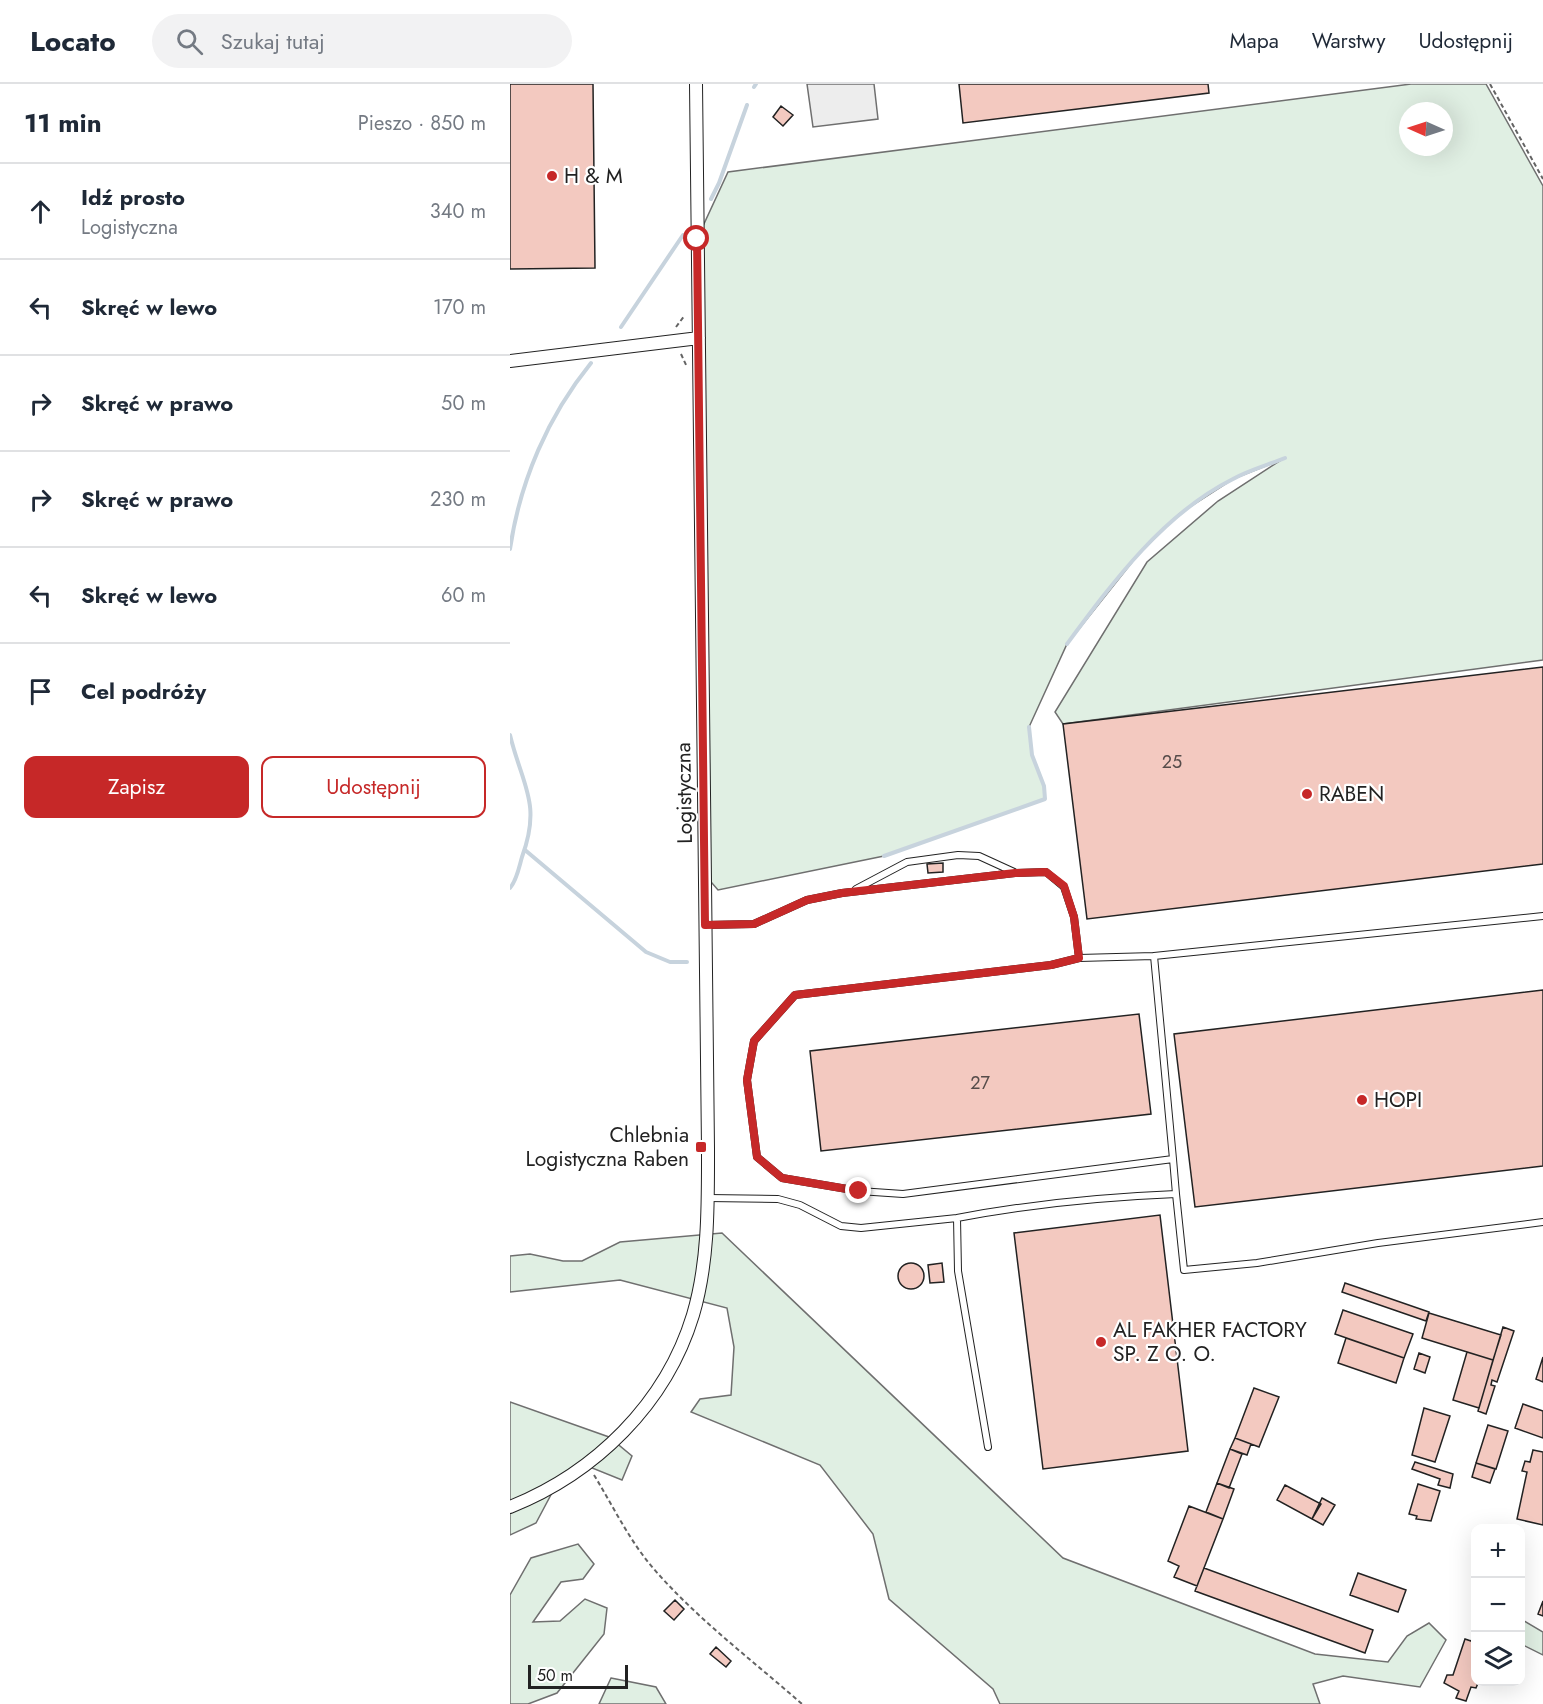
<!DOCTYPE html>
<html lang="pl">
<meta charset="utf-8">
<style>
:root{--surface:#fff;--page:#f2f2f3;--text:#1f2937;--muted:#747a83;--line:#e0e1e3;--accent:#c62828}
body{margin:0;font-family:Jost,sans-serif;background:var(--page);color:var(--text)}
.controls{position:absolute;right:18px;bottom:18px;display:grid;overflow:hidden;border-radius:12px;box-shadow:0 6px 24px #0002}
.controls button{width:54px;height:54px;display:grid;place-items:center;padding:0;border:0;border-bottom:2px solid var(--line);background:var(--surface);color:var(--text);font:30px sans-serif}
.compass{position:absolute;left:889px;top:18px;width:54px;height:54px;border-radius:50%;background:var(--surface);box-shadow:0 6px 24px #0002;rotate:273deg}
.scale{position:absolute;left:18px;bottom:15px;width:100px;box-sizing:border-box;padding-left:6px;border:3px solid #222;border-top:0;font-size:16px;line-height:21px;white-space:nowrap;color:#222;-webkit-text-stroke:4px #fff;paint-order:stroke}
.stop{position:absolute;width:18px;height:18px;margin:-14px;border:4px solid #c62828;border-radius:50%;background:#fff}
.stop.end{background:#c62828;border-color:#fff;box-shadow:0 2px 6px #0008}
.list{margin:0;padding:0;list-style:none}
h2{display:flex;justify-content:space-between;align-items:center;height:78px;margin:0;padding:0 24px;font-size:26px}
h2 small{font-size:20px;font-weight:400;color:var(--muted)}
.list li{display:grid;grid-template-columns:39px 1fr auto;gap:18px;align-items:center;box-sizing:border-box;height:96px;padding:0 24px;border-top:2px solid var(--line)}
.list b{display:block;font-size:22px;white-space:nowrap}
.list p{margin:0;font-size:20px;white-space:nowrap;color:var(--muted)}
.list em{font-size:20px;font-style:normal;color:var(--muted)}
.actions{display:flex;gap:12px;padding:18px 24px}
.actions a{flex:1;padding:14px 0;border:2px solid var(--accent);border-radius:12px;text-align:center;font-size:21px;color:var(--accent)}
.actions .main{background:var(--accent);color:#fff}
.icon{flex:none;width:33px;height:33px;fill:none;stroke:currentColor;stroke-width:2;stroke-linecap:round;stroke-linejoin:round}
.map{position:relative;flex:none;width:1033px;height:1620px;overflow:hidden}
header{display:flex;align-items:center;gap:36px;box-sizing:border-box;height:84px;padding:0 30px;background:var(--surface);border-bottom:2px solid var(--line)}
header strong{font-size:28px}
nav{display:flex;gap:33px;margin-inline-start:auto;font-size:21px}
.search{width:420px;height:54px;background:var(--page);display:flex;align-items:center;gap:15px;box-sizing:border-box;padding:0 21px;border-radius:33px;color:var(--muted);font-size:22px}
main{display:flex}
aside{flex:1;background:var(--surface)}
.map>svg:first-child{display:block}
</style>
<header>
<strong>Locato</strong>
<div class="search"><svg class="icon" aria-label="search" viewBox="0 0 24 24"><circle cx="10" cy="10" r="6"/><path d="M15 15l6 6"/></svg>Szukaj tutaj</div>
<nav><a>Mapa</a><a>Warstwy</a><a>Udostępnij</a></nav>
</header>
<main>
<aside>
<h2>11 min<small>Pieszo · 850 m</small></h2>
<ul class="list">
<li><svg class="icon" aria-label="ahead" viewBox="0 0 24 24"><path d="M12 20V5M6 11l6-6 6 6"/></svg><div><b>Idź prosto</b><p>Logistyczna</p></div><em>340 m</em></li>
<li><svg class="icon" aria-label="left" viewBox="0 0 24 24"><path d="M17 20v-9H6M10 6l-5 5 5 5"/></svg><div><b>Skręć w lewo</b></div><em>170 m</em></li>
<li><svg class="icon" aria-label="right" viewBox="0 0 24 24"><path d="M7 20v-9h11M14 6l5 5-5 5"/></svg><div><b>Skręć w prawo</b></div><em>50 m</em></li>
<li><svg class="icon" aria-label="right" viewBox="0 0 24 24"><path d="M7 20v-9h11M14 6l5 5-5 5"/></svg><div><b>Skręć w prawo</b></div><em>230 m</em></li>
<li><svg class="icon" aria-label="left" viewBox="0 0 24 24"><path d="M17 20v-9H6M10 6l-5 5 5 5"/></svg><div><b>Skręć w lewo</b></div><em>60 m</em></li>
<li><svg class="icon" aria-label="arrive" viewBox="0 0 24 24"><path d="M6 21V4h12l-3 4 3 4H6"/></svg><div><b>Cel podróży</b></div></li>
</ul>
<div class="actions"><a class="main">Zapisz</a><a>Udostępnij</a></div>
</aside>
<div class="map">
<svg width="1033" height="1620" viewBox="0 0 1033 1620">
<rect width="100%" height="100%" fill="#fff"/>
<path fill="#e0efe3" stroke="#6f6f6f" stroke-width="1.5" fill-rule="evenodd" d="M901,0H976L1033,102V576L553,640L545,628L637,478L708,417L771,376L723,395L669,430L627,472L557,560L519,643L522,671L534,702L535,715L374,772L208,806L195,791L187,155L218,88ZM898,27H934V63H898Z
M212,1149L553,1474L805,1570L878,1578L897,1552L919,1539L936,1556L910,1603L833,1592L803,1600L810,1620H490L483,1605L379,1515L363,1450L310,1381L181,1328L190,1315L221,1311L224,1263L217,1224L110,1196L0,1208V1172L20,1170L53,1177H72L110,1158Z
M0,1318L99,1353L122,1372L112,1396L70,1379L52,1390L26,1439L0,1451Z
M68,1460L84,1480L73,1495L51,1498L23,1538L50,1537L75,1515L97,1524L94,1550L47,1609L18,1620H0V1511L21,1474Z
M1011,1535L1033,1548V1571L1011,1560Z
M101,1594L146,1603L156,1620H89Z"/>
<path fill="#ededed" stroke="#6f6f6f" stroke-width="1.5" d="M297,0H364L368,35L303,43Z"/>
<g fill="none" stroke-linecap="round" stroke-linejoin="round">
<path stroke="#c7d3dd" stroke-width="4" d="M244,3L246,0
M201,115L209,99L237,21
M111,243L173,151
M0,465C10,397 38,332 81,279
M557,560C603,498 653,430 723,395C739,386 758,381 775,374
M0,651C12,701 32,719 12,773C9,783 7,796 0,804
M15,766L136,868L160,878H177
M374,772L535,715L534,702L522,671L519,643"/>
</g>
<path fill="#f3c9c0" stroke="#222" stroke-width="1.5" d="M0,0H83L85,184L0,185Z
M449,0H698L699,9L453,39Z
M271,22L283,31L273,42L263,33Z
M1033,583V780L577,835L553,640Z
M433,779V788L418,789L417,780Z
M1033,906V1082L685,1123L664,950Z
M629,930L641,1030L311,1067L300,967Z
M650,1131L678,1367L533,1385L504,1149Z
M432,1179L434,1198L420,1199L418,1181Z
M388 1192a13 13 0 1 1 26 0a13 13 0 1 1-26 0Z
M835,1199L919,1228L916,1237L832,1208Z
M833,1226L903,1250L894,1274L825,1250Z
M919,1229L991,1251L983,1276L912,1254Z
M993,1243L1004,1247L987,1298L982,1296L981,1301L985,1302L976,1330L968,1327Z
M836,1254L894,1274L886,1299L828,1279Z
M957,1268L983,1276L969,1324L943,1316Z
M909,1269L920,1273L915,1289L904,1285Z
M1033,1273V1298L1026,1295Z
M744,1304L769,1313L749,1363L725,1354Z
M1013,1320L1033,1327V1354L1005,1344Z
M914,1324L940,1332L925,1378L902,1371Z
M978,1341L998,1347L986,1385L966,1379Z
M725,1354L741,1360L737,1371L720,1365Z
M720,1365L732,1370L719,1404L707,1399Z
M1023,1366L1033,1368V1441L1007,1435L1017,1388L1012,1387L1015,1377L1020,1378Z
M905,1378L943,1390L940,1404L928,1401L930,1395L902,1385Z
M966,1379L985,1385L980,1399L962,1393Z
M707,1399L724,1405L713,1435L696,1428Z
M908,1400L930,1407L921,1437L906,1435L907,1432L899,1430Z
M775,1401L811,1420L802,1435L767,1416Z
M812,1414L825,1421L813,1441L802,1435Z
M679,1422L713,1435L687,1502L664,1493L669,1482L658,1477Z
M694,1484L863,1546L855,1569L685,1507Z
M848,1489L896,1506L888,1528L840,1511Z
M165,1516L174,1525L164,1536L154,1527Z
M1033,1517V1532L1028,1530Z
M966,1549L968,1599L966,1604L961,1603L956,1617L946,1614L949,1607L934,1599L937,1591H943L955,1555L961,1557Z
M206,1563L221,1577L216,1583L200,1570Z"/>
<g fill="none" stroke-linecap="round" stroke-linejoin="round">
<g stroke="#222" stroke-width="8">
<path id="lane" d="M346,805L397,778L448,771L469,772L504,788
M195,841L244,840L297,816L332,809L505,789L536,788L554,803L564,833L569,874L541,881L285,911L244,957L237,996L247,1073L272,1094L349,1107L393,1110L663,1075L666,1110
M644,872L1033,832
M569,874L644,872L663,1075
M198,1114L268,1115L290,1121L331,1142L351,1144L447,1134L448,1187L478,1363
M447,1134C520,1120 592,1113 666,1110L674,1186L747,1179L868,1159L1033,1138"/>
</g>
<g stroke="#222" stroke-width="14">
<path id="street" d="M0,277L189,254
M0,1423C85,1389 156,1320 183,1231C199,1177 198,1119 198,1064L186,0"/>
</g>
<path stroke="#646464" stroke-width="2" stroke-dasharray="4.5 3" stroke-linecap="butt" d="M980,0L1033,95
M166,243L175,231
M171,270L177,283
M84,1391C103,1422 119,1456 143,1484C186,1534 242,1576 292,1620"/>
<use href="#lane" stroke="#fff" stroke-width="6"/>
<use href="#street" stroke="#fff" stroke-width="12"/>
</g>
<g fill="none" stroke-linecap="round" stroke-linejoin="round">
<path stroke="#c62828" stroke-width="8" d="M187,155L195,841L244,840L297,816L332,809L505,789L536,788L554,802L564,833L569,874L541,881L285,911L244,957L237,996L247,1073L272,1094L349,1107"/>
</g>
<g fill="#c62828" stroke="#fff" stroke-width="2">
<circle cx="42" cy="92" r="6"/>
<circle cx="797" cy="710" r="6"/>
<circle cx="852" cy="1016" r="6"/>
<rect x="185" y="1057" width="12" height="12" rx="3"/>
<circle cx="591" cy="1258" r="6"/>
</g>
<g text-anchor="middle" stroke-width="4.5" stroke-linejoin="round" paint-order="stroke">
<g font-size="18" fill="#564c4a">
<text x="662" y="684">25</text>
<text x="470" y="1005">27</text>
</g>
<g font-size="21" fill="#222" stroke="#fff" text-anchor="start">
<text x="54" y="99">H &amp; M</text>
<text x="809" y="717">RABEN</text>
<text x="864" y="1023">HOPI</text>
<text x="179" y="1058" text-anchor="end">Chlebnia<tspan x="179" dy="24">Logistyczna Raben</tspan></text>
<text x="603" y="1253">AL FAKHER FACTORY<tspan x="603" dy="24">SP. Z O. O.</tspan></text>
</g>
<g font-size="21" fill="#222" stroke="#fff">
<text transform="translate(174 709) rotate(-91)" y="7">Logistyczna</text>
</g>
</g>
</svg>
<div class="controls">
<button>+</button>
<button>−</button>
<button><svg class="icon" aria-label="layers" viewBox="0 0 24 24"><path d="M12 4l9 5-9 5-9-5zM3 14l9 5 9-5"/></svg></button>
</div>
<svg class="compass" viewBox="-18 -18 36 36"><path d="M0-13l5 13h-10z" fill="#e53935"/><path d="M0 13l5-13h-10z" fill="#747a83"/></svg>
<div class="scale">50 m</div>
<div class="stop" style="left:187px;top:155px"></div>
<div class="stop end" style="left:349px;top:1107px"></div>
</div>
</main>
